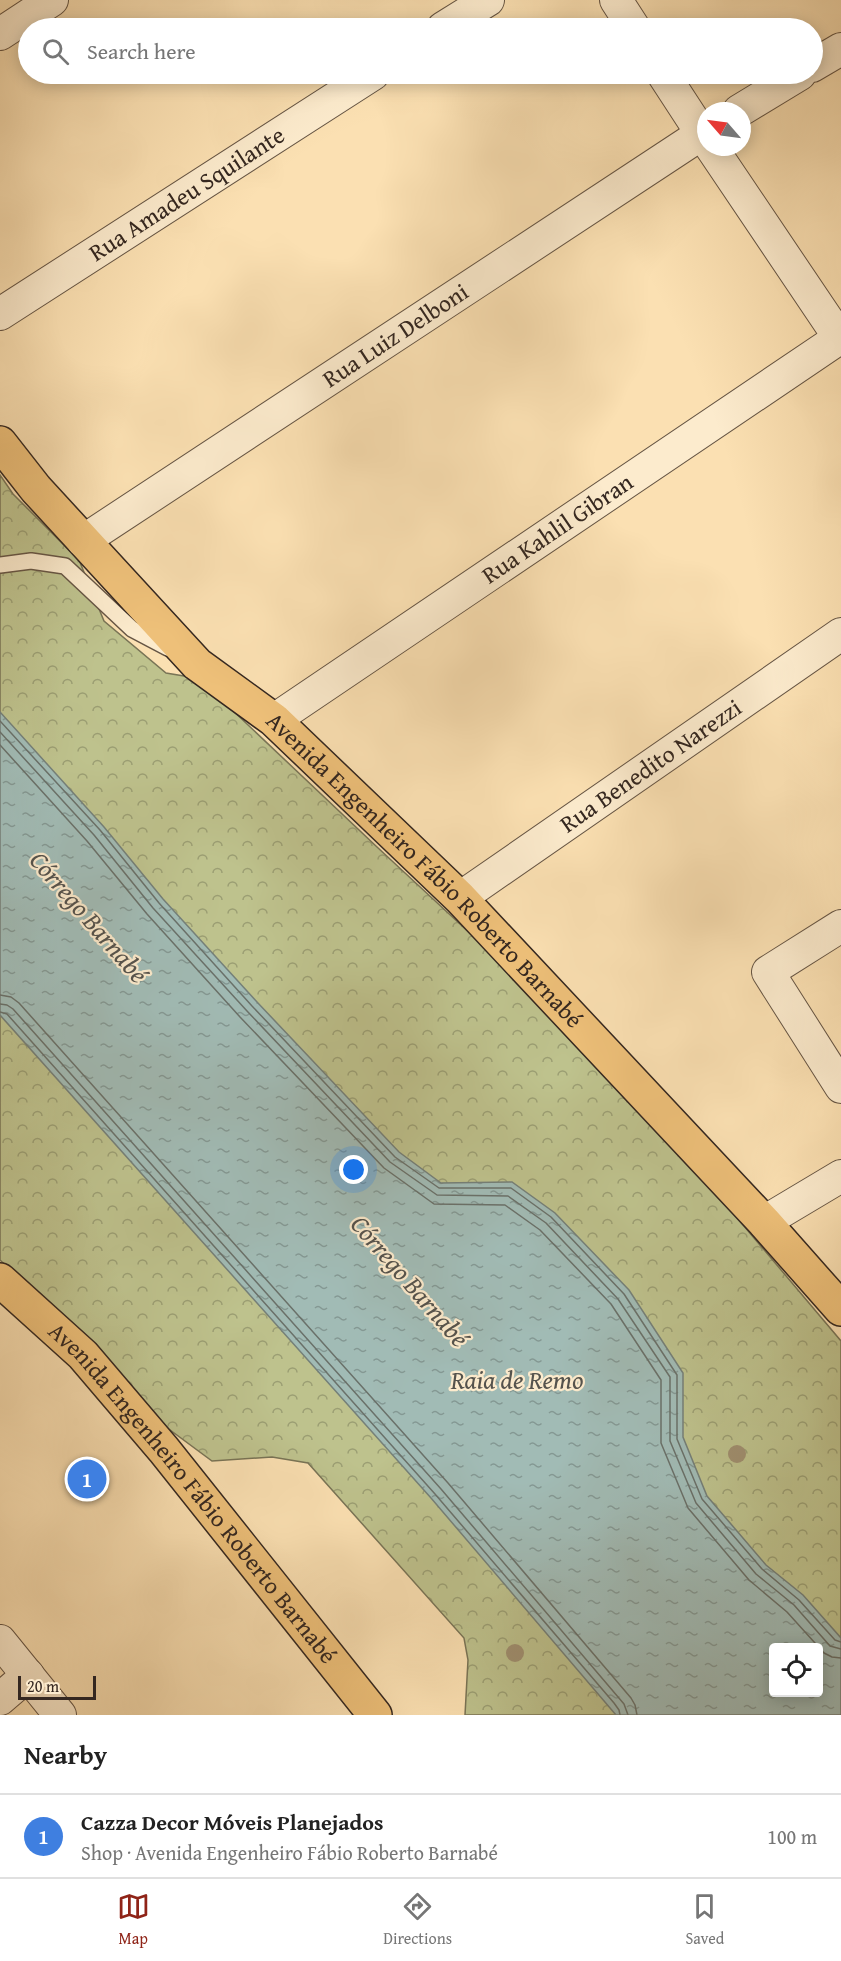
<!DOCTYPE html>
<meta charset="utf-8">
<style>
:root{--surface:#fff;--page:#f6f6f6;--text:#222;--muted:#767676;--line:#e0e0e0;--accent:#8f2418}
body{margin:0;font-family:"Gentium Book Plus",serif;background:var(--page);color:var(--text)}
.controls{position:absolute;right:18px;bottom:18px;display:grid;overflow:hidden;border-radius:6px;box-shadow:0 3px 15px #0003}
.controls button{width:54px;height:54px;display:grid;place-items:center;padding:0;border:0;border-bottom:2px solid var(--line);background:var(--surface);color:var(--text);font:30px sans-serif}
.compass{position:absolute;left:697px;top:102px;width:54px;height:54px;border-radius:50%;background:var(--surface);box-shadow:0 3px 15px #0003;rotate:298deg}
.scale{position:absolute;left:18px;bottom:15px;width:78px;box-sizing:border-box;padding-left:6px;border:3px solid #342720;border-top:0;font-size:16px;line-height:21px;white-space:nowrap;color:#342720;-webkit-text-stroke:4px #fcebcd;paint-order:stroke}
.you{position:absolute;left:354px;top:1170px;width:21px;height:21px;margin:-15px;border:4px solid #fff;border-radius:50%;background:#1a73e8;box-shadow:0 0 0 9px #1a73e833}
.badge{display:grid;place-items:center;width:39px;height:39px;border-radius:50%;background:var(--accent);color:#fff;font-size:20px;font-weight:700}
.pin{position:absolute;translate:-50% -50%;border:3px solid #fff;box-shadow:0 2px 6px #0006}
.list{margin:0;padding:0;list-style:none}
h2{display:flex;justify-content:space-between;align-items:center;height:78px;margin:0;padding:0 24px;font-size:26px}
h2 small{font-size:20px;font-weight:400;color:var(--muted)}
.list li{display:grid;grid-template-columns:39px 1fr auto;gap:18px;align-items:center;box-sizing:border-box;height:84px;padding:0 24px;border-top:2px solid var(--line)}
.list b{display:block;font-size:22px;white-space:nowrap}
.list p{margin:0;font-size:20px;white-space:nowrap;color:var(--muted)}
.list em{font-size:20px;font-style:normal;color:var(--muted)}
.icon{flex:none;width:33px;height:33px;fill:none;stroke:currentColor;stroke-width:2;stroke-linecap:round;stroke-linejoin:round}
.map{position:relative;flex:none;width:841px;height:1715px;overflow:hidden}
.search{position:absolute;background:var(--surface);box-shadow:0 3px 15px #0003;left:18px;right:18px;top:18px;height:66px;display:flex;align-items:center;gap:15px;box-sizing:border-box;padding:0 21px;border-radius:33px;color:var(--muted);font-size:22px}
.sheet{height:162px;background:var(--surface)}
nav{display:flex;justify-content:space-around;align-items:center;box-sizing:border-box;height:84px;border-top:2px solid var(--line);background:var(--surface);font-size:16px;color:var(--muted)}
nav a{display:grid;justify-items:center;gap:3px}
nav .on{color:var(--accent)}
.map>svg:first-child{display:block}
</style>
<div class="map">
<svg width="841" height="1715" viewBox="0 0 841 1715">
<defs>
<pattern id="park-crowns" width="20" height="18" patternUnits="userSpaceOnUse" patternTransform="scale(1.5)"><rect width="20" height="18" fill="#bec28d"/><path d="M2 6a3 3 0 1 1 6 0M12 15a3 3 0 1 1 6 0" fill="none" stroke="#9b9e73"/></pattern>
<pattern id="water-ripples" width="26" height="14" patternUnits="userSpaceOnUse" patternTransform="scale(1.5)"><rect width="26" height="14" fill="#a1bbb5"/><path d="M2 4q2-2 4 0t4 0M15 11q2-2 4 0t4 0" fill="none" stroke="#849893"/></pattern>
</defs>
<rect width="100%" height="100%" fill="#fbe0b2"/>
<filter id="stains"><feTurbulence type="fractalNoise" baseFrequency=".00333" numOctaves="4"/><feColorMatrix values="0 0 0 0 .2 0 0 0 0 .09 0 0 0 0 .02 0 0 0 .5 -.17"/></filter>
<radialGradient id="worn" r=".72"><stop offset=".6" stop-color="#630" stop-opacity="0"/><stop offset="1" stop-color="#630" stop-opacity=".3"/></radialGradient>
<path fill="url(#park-crowns)" stroke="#797456" stroke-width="1.5" fill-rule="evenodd" d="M0,475L13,494L79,560L104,621L166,673L190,677L210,689L377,847L488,950L733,1213L841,1341V1715H465L468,1660L464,1638L308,1463L272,1457L212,1461L162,1424L94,1350L0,1260ZM774,1648H818V1692H774Z"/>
<path fill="url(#water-ripples)" stroke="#758079" stroke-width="1.5" fill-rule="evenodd" d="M0,712L104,827L163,899L257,1002L399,1152L441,1183L512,1182L555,1213L629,1290L683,1373V1437L707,1496L766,1565L803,1595L841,1638V1715H616L431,1498L0,1015ZM774,1648H818V1692H774Z"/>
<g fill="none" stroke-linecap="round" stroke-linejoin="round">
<path stroke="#6a716a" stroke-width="1.5" d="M0,721L100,830L159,903L252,1006L395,1157L439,1188H511L551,1217L624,1294L677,1375V1439L702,1499L762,1569L799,1600L835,1640L841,1642
M0,732L94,835L153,908L247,1011L390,1162L437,1195L508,1196L546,1223L618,1299L670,1377V1441L696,1503L756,1574L794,1605L830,1646L841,1649
M0,745L87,841L147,914L240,1017L384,1168L434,1204L505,1205L540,1230L611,1304L661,1380V1443L688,1508L749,1580L787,1612L824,1653L832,1657L841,1658
M0,995L11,997L19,1003L448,1483L631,1698L635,1705L637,1715
M0,1004L7,1005L13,1009L441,1489L624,1704L628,1715
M0,1012L7,1014L435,1494L614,1703L619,1710L620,1715"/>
<g stroke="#654" stroke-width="18">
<path id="service" d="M0,565L31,561L65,566L132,629L168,648"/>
</g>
<g stroke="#654" stroke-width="34">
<g id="minor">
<path d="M616,0L634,28"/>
<path d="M443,28L488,0"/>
<path d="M0,34L52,0"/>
<path d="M812,66L841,49"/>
<path d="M663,74L706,140"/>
<path d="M739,111L800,74"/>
<path d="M711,147L841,340"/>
<path id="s1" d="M0,314L373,74"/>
<path id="s2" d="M83,541L706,131"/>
<path id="s3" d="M274,720L841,337"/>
<path id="s4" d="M460,898L841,634"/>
<path d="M841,926L768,972L841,1087"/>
<path d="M764,1222L841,1176"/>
<path d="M0,1641L60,1715"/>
<path d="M0,1699L28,1675"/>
</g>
</g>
<g stroke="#342720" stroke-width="36">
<g id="primary">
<path id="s5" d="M0,443L36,489L197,664L274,720L460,898L764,1222L841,1309"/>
<path id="s6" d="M0,1280L83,1355L164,1450L375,1715"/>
</g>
</g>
<use href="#service" stroke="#fcebcd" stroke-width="15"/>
<use href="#minor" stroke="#fcebcd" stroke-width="32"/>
<use href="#primary" stroke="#eec079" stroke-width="33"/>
</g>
<g fill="#a09071">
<circle cx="737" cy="1454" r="9"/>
<circle cx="515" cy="1653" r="9"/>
</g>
<g text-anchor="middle" stroke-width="4.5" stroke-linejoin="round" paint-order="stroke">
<g font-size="24" fill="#342720" stroke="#fcebcd">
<text dy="8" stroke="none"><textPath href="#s1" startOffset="222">Rua Amadeu Squilante</textPath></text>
<text dy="8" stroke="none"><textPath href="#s2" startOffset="374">Rua Luiz Delboni</textPath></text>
<text dy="8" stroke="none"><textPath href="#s3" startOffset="342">Rua Kahlil Gibran</textPath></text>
<text dy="8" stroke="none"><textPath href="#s4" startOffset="232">Rua Benedito Narezzi</textPath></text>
<text dy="8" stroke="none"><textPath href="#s5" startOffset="604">Avenida Engenheiro Fábio Roberto Barnabé</textPath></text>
<text dy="8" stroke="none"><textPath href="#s6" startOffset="288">Avenida Engenheiro Fábio Roberto Barnabé</textPath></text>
</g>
<g font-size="26" font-style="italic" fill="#55534d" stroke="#fcebcd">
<text transform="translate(89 917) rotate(49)" y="9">Córrego Barnabé</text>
<text transform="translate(410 1281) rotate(49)" y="9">Córrego Barnabé</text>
<text x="517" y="1389">Raia de Remo</text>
</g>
</g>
<rect width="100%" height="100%" filter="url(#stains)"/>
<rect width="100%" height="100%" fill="url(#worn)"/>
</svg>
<div class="controls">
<button><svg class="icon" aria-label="locate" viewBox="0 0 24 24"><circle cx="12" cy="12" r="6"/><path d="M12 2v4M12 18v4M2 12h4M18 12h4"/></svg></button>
</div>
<svg class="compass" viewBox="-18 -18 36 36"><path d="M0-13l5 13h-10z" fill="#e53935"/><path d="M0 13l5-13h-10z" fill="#767676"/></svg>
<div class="scale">20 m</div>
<div class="you"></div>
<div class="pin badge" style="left:87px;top:1479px;background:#3f7fe0">1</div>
<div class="search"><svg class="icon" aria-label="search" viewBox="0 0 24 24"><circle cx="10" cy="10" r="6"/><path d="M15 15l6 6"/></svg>Search here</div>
</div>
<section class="sheet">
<h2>Nearby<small></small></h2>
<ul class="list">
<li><span class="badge" style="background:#3f7fe0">1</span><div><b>Cazza Decor Móveis Planejados</b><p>Shop · Avenida Engenheiro Fábio Roberto Barnabé</p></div><em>100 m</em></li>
</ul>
</section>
<nav>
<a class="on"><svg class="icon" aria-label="map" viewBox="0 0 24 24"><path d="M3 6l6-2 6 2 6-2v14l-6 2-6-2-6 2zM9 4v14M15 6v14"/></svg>Map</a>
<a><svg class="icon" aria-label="directions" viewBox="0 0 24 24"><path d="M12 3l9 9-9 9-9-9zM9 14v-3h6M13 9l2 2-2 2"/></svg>Directions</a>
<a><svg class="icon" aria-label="saved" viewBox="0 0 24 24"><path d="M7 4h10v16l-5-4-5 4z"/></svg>Saved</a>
</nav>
